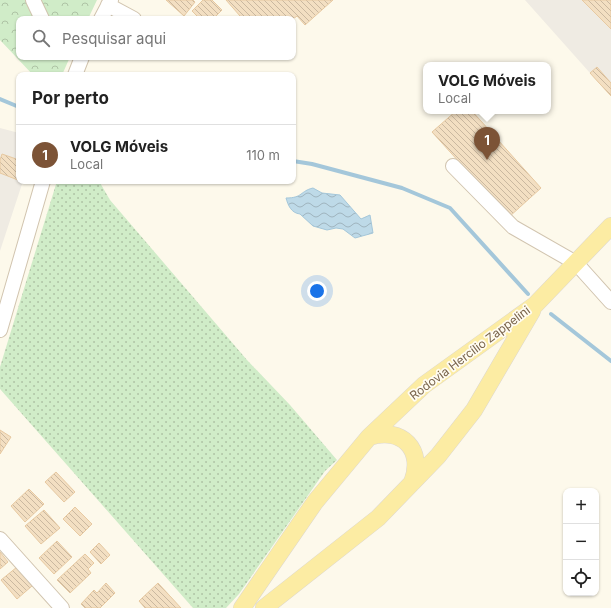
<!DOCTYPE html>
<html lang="pt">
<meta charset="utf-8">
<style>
:root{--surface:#fff;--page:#f2f2f2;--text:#222;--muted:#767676;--line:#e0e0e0;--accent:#7c5336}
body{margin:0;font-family:Inter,sans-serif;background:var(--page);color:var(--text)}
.controls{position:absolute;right:12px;bottom:12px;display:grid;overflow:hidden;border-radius:8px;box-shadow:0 1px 3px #0004}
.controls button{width:36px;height:36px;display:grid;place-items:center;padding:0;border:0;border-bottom:1px solid var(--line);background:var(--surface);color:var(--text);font:20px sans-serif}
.you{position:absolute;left:317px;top:291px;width:14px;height:14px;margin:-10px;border:3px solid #fff;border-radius:50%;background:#1a73e8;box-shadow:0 0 0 6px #1a73e833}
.badge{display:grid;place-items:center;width:26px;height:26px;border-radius:50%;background:var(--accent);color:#fff;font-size:13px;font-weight:700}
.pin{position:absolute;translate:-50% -33px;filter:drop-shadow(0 1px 2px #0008)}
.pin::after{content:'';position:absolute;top:21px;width:14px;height:12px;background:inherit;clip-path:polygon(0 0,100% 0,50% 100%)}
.popup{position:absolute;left:423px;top:62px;width:128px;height:52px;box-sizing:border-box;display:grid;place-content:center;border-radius:8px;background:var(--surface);filter:drop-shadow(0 1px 3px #0005);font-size:13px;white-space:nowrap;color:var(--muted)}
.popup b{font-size:15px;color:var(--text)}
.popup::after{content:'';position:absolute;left:50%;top:100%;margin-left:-8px;border:8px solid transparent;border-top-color:var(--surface)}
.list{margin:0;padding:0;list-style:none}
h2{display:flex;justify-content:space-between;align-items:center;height:52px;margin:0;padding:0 16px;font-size:17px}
h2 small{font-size:13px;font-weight:400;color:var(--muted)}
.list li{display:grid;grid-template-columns:26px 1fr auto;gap:12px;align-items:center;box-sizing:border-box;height:60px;padding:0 16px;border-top:1px solid var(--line)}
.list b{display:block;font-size:15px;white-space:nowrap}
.list p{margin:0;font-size:13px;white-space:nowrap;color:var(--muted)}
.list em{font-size:13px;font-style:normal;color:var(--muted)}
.icon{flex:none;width:22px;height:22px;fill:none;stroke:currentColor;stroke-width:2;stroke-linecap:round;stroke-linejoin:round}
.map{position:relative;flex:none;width:611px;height:608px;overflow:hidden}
.search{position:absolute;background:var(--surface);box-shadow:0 1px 3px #0004;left:16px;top:16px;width:280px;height:44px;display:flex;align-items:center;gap:10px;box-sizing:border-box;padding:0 14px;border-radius:8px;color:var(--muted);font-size:15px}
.panel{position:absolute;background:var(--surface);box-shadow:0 1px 3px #0004;left:16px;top:72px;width:280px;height:112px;border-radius:8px}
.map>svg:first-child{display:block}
</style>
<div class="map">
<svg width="611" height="608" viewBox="0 0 611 608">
<defs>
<pattern id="grass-dots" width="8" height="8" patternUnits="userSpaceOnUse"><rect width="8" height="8" fill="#d0ecc8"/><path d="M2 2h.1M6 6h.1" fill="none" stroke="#aec3a5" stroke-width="1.8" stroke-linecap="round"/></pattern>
<pattern id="forest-crowns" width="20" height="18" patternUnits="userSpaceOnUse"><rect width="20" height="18" fill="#d0ecc8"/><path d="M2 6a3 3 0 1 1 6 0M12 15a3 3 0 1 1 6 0" fill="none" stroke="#aec3a5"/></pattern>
<pattern id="water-waves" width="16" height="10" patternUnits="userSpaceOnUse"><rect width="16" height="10" fill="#bedae8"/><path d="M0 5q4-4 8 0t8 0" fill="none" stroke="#9fb4be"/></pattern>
<pattern id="building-back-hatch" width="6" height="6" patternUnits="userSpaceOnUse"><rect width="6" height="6" fill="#f3dfc2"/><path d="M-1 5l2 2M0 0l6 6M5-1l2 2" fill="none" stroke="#cab8a0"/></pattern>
</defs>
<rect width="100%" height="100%" fill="#fdf9eb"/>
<path fill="#efebe3" d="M525,0H611V96L590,73Z
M0,128L19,133V181H23L0,251Z"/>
<path fill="url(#grass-dots)" d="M57,181H99L110,200L247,360L290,405L337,460L325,471L239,594L226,608H193L0,389V367Z"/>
<path fill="url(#forest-crowns)" d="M0,0H97L88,19H19V57H70L62,75H33L0,40Z"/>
<path fill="url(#water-waves)" stroke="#a4c7da" d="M313,188L322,193L340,195L361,219L370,215L373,233L355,238L343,229L336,228L327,230L313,226L300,214C291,213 288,205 286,198C303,198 300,191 313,188Z"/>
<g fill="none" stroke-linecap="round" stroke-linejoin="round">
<path stroke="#a4c7da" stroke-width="4" d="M0,99L19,107
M293,161L312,164L402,188L450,208L528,294
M551,314L611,361"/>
</g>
<path fill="url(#building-back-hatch)" stroke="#e7c9a1" d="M166,0H193L195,2L184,16Z
M203,0H212L222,10L213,19H194L197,16L192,11Z
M226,0H333L305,25L297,16L293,19H236L240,16Z
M582,0H611V29Z
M597,67L611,83V96L590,73Z
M456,111H472L541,188L509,217L432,132Z
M2,154L19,160L18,180L0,173V160Z
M0,430L11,437L0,454Z
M56,472L75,492L64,502L45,482Z
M29,489L44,504L25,522L11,506Z
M75,507L92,524L80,536L63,519Z
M44,510L60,528L41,544L25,526Z
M57,541L72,557L54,574L39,558Z
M99,543L110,555L101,564L90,552Z
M0,552L8,562L0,569Z
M85,554L94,563L88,569L91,573L70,593L57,580Z
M17,567L32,586L17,599L1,580Z
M106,583L115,593L100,608H85L81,604L94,590L97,593Z
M158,583L181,608H145L139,601Z"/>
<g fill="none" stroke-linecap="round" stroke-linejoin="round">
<g stroke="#d1c4af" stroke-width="16">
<path id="minor" d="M33,0L42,19
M108,5L134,19
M101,19L111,0
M75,75L82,57
M453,166L513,227L576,263L611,302
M0,330L43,181
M0,539L62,608"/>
</g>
<g stroke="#dcd7d0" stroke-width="18">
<path id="major" d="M369,437C402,426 425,450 412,483
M242,608L315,502L369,437L424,385L535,305L611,226
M264,608L378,518L438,456L474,410L532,311"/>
</g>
<use href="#minor" stroke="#fff" stroke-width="14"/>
<use href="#major" stroke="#fceca3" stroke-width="17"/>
</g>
<g text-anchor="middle" stroke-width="3.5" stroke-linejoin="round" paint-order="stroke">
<g font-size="12" fill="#7a654c" stroke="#fffcf2">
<text transform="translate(470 353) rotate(-37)" y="4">Rodovia Hercílio Zappelini</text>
</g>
</g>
</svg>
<div class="controls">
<button>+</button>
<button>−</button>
<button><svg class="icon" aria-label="locate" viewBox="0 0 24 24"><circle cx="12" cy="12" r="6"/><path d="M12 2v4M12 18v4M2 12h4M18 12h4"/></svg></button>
</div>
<div class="you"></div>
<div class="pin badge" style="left:487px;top:160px">1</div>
<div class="popup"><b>VOLG Móveis</b>Local</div>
<div class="search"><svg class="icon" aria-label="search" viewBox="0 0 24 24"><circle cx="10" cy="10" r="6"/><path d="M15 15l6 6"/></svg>Pesquisar aqui</div>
<section class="panel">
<h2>Por perto<small></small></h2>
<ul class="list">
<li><span class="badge">1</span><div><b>VOLG Móveis</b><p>Local</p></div><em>110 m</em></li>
</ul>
</section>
</div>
